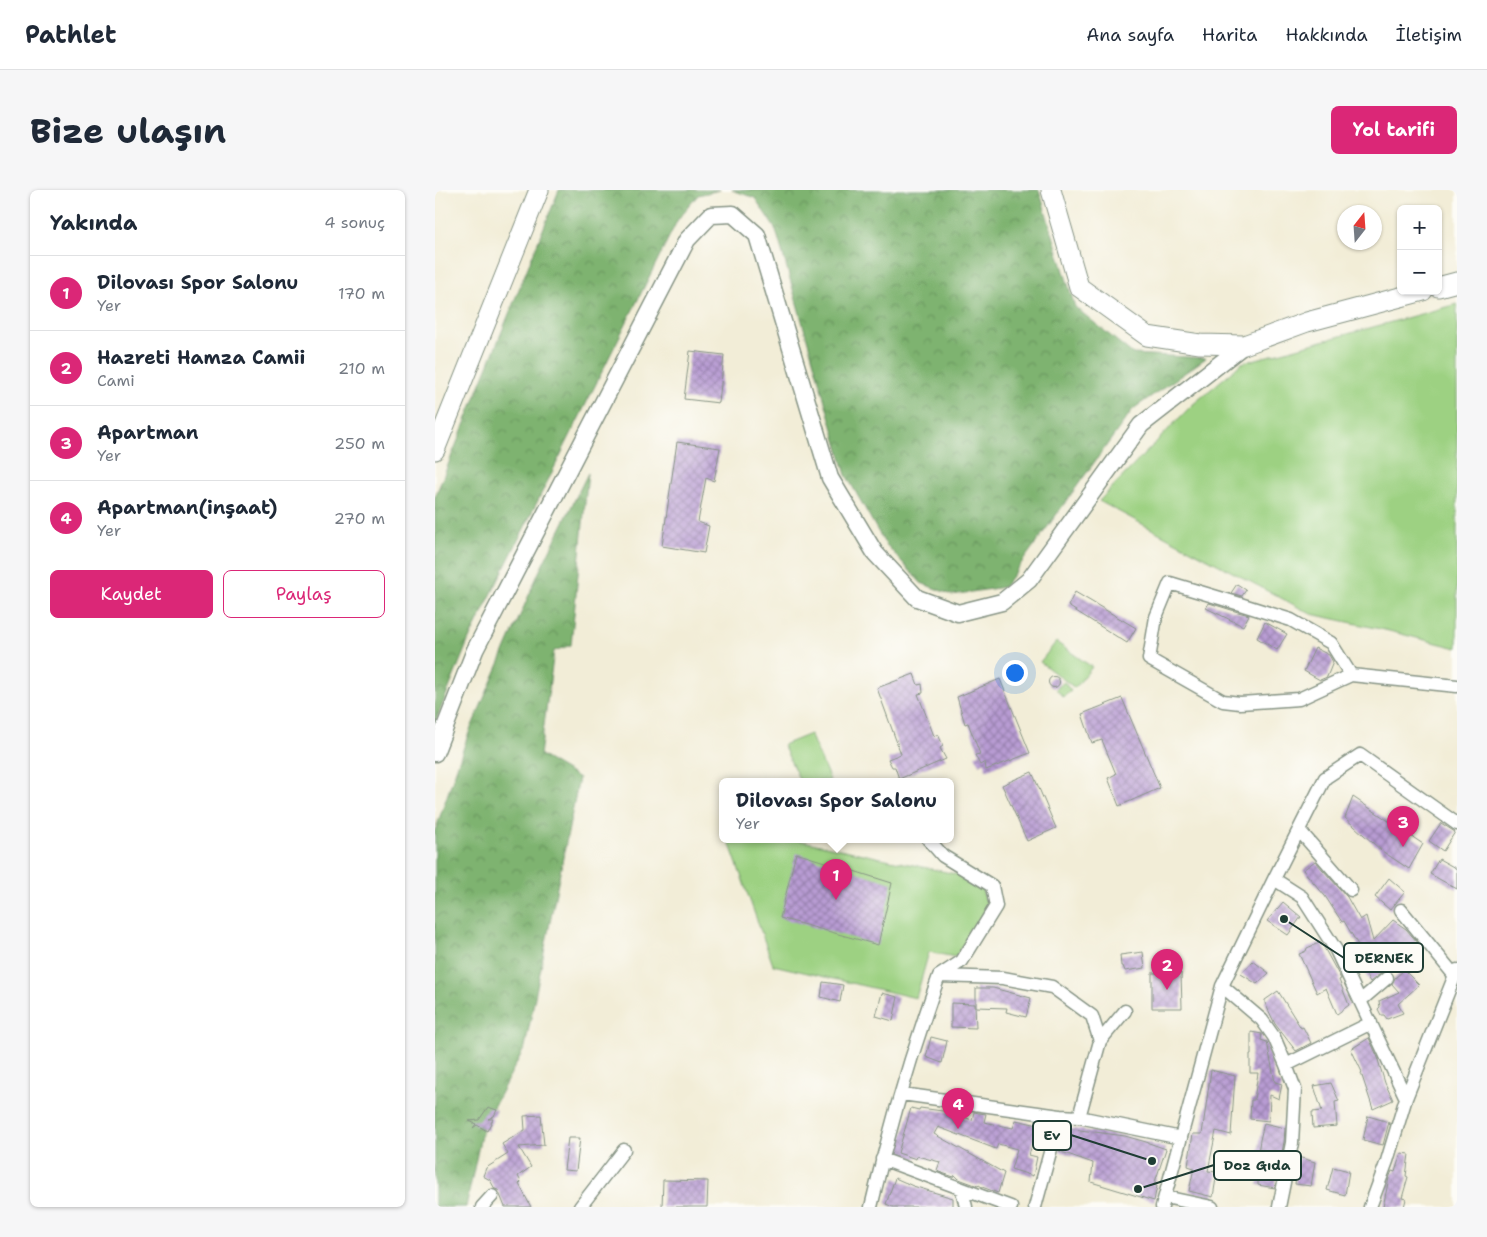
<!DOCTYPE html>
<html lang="tr">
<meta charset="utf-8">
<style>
:root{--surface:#fff;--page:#f6f6f7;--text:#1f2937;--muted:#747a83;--line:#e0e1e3;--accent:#db2777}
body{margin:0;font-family:"Shantell Sans",sans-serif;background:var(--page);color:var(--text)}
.controls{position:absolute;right:15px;top:15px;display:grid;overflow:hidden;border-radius:8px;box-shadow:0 1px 4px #0004}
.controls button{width:45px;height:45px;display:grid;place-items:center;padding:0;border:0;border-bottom:1px solid var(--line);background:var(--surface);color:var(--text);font:25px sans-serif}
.compass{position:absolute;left:902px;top:15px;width:45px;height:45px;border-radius:50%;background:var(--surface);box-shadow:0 1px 4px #0004;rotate:17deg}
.you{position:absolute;left:579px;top:482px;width:18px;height:18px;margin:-12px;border:4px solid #fff;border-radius:50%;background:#1a73e8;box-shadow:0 0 0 8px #1a73e833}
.badge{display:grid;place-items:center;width:32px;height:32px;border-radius:50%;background:var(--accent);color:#fff;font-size:16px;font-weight:700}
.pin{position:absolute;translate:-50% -41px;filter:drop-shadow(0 1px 2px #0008)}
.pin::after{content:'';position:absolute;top:26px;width:18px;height:15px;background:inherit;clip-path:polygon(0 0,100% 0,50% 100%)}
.popup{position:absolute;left:284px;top:588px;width:235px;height:65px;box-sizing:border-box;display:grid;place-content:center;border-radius:8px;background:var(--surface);filter:drop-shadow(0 1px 4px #0005);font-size:16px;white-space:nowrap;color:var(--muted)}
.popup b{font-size:19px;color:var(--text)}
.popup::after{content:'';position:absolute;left:50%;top:100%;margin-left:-10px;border:10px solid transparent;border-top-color:var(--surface)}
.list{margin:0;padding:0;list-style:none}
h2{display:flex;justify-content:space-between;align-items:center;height:65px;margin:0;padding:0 20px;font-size:21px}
h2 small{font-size:16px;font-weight:400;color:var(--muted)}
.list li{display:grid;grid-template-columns:32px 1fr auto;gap:15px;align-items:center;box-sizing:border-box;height:75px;padding:0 20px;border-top:1px solid var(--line)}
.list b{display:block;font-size:19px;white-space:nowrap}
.list p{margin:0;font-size:16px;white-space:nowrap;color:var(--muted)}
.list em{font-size:16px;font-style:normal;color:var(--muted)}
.actions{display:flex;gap:10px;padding:15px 20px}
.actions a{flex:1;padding:11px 0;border:1px solid var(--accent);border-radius:8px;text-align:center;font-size:18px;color:var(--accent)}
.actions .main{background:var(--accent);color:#fff}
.map{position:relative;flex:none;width:1022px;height:1017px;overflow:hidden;border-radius:8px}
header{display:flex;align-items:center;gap:30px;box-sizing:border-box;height:70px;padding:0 25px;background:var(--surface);border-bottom:1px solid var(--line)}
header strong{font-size:24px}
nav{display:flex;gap:28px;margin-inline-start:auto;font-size:18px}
.intro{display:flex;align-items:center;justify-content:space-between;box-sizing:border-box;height:120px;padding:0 30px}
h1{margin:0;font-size:35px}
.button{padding:12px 22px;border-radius:8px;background:var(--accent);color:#fff;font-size:18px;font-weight:700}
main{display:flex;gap:30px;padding:0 30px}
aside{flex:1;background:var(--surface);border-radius:8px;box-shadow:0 1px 4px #0004}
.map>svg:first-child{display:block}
</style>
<header>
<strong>Pathlet</strong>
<nav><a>Ana sayfa</a><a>Harita</a><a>Hakkında</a><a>İletişim</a></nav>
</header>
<div class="intro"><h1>Bize ulaşın</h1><a class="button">Yol tarifi</a></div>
<main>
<aside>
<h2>Yakında<small>4 sonuç</small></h2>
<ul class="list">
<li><span class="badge">1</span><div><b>Dilovası Spor Salonu</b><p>Yer</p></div><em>170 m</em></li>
<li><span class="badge">2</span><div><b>Hazreti Hamza Camii</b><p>Cami</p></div><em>210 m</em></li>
<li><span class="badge">3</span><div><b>Apartman</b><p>Yer</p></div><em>250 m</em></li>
<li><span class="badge">4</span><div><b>Apartman(inşaat)</b><p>Yer</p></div><em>270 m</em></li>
</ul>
<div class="actions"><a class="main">Kaydet</a><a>Paylaş</a></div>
</aside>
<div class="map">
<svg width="1022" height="1017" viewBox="0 0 1022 1017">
<defs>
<pattern id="forest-crowns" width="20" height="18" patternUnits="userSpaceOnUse" patternTransform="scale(1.25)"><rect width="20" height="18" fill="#7eb370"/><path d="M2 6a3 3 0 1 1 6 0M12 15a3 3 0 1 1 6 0" fill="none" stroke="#67935d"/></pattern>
<pattern id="building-cross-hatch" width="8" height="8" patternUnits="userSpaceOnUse" patternTransform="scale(1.25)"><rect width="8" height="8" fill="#b89bd3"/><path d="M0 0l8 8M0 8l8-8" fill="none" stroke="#9580ac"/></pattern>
</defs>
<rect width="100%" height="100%" fill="#fdfcf7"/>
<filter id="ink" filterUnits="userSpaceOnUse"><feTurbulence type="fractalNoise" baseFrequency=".02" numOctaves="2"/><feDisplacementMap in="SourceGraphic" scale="10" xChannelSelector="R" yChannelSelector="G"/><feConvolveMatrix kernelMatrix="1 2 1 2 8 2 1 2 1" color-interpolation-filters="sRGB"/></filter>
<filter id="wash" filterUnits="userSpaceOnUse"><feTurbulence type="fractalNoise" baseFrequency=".0096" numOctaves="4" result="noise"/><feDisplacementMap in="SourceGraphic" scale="20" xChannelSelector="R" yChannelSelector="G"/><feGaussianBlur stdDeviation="1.12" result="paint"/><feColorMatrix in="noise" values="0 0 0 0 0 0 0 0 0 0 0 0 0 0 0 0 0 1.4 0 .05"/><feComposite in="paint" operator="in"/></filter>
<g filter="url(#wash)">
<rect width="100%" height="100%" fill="#f2edd7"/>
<path fill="url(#forest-crowns)" stroke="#4e7852" d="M124,0H285L263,5L243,29L34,449L0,533V307Z
M297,0H604L640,117L698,164L771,168L698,219L569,397L517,405L486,393L449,352L411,285L341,40L320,8Z
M153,283L136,455L119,461L105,565L144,588L90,857L48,936L31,1017H0V641L33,545L104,382Z"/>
<path fill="#9dd182" stroke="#5e875b" d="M1022,114V458L950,440L876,424L664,311L756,216L807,173Z
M621,452L657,477L640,498L605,472Z
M629,492L636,501L628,507L621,499Z
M375,544L395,590L392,591H365L348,555Z
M293,649H358L525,685L531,690L546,697L553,716L520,767L494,762L481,808L338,775Z"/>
<g id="blocks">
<path fill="url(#building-cross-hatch)" d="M255,161L289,165L284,213L249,209Z
M242,252L285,258L279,291L271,288L263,332L274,336L269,363L227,356Z
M802,394L811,400L807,406L796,403Z
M640,402L701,438L692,453L633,416Z
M774,413L803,422L814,425L808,436L771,418Z
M830,432L852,444L842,460L822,448Z
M880,458L894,465L898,472L892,487L885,490L869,481Z
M479,484L483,495L487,494L488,503L483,504L499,546L503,544L508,556L505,558L511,569L464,589L460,577H457L453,569L466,564L442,498Z
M613.5 492a5.5 5.5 0 1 1 11 0a5.5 5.5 0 1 1-11 0Z
M565,489L595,563L551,580L550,572L545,575L540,565L545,564L533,533L530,534L522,507Z
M687,508L725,598L684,616L673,588L681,584L667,550L657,553L647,524Z
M597,582L621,638L592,651L567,595Z
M918,607L988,654L974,679L947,661L910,628Z
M1006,633L1020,642L1008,661L994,651Z
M361,663L457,693L443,755L345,728Z
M1004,669L1022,679V699L995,684Z
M880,671L912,707L925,730L931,726L938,751L958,730L971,739L983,753L968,770L953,754L941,765L950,780L935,792L928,780L930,779L915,761L923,755L909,731L907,732L890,706L868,680Z
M954,688L970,702L955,720L940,707Z
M848,712L866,727L853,745L832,731Z
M886,752L906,789L904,790L914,815L902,824L891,798L882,803L864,764L871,761L872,758Z
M708,762L710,778L690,781L688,776H686L685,765Z
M818,771L834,783L822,794L806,784Z
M969,780L984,795L963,814L968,823L952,829L949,825H946L943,819L945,817L944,811L964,802L957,794L960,788Z
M717,783H746L747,818H717Z
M388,792L408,795L405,812L386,807Z
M541,798H558L596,808L591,827L571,822L572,818L541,817Z
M843,801L866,838L868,837L876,853L861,861L840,834L830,813V810Z
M447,803L463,807L458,831L441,826Z
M516,813L540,814L541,838L516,837Z
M816,842L827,844L826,850L832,852L840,892L847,894L844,909L835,905L834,931L815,929L816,910H819L823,883H815V864H816Z
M496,847L512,851L507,873L491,867Z
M934,848L944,870H943L950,893L958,910L938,919L926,883L927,882L916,859Z
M776,880L800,886L796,945L781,941L773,981L782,982L778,1007L754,1001L759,978L753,976L758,944H767Z
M896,893L904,911L900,912L902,936L878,938L877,922L887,921L879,896Z
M53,917L62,920L59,926L53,929H58L52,941L42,935L38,938L41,934L34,931L44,930Z
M476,918L484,920L485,918L515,922L537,930L539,922L544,923L551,924L549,932L578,938L581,930L603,935L594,965L602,967L598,986L576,979L582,959L563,954L561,959L503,937L499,944L569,983L563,1003L547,997L544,995L543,996L524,989L520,985L519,987L504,982L502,980L505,972L482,966L481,969L463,963Z
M106,925L109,955L84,957L96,977L83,986L86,992L84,994L96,1017H70L63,1000L60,999L55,990L48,986L51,978L73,964L67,954L90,940L89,926Z
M933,926L954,932L948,955L928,950Z
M829,933L850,938L849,952L840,998L823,995V991L813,989L815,973L821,975L825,950Z
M630,938L690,946L711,952L731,959L719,995L722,996L719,1011L656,992L658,973L624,961Z
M133,948H145L141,981L129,980Z
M966,963L974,964L971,986L973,987L967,1008L971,1009L969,1017H948L954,988L957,981L960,982Z
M863,967L880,972L876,996L860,994Z
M898,977L914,981L910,1005L892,1000Z
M460,988L478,996L518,1008V1017H458L451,1014Z
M228,990L273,991L272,1017H227Z"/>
</g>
</g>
<g filter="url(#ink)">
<use href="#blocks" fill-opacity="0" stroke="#889586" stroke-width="1"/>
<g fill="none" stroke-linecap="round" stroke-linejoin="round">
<g stroke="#889586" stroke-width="15">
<path id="minor" d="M916,485L896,453L856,430L805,414L735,393L721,427L714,469L788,511L805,513L864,509L916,485L1022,496
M864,640L916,700
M493,649L508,666L557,696L561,716L527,771L504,786
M839,689L867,707L901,760L971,908L952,971L935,1017
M966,720L1020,786
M787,796L827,830L839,847L851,875L860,899L857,953L844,1017
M925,811L952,788
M851,875L936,833
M467,904L625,926L644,927L746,948
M971,908L1022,780
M644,927L665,851L690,821
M447,969L576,1017
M527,1000L531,1017
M730,1007L777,1017
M47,1017L57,1006
M145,1017L189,960
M436,1017C454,939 477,861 504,786L568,788L617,797L657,826L665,851
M600,1017L625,926
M727,1017L787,796L839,689L890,588L925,565L1022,634"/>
</g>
<g stroke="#889586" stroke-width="19">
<path id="tertiary" d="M0,563L40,460L252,50L276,25L298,24L322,45L395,288L440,363L482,408L523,423L567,412L594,390L706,235L809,155"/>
</g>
<g stroke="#889586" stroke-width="21">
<path id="secondary" d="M616,0L644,97L712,146L765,154L809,155L872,132L988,101
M1003,97L1022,92
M0,260L104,0"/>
</g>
<use href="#minor" stroke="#fff" stroke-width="12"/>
<use href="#tertiary" stroke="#fff" stroke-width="16"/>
<use href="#secondary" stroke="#fff" stroke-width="19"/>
</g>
</g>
<path fill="none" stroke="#1f3d34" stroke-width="2" d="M849 729L909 768M717 971L636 945M703 999L779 975"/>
<g fill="#1f3d34" stroke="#fdfcf7" stroke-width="2">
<circle cx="849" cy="729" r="5"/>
<circle cx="717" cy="971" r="5"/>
<circle cx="703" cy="999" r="5"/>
</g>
<g fill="#fdfcf7" stroke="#1f3d34" stroke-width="2">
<rect x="909" y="753" width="79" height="29" rx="5"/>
<rect x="598" y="931" width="38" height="29" rx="5"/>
<rect x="779" y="961" width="87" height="29" rx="5"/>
</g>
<g font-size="14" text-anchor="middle" font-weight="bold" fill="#1f3d34">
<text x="949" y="773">DERNEK</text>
<text x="617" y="950">Ev</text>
<text x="822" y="980">Doz Gıda</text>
</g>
</svg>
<div class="controls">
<button>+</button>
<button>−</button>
</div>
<svg class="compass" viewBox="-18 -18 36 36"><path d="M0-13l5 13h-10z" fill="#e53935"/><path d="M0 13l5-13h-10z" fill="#747a83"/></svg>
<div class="you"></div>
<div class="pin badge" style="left:401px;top:710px">1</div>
<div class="popup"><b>Dilovası Spor Salonu</b>Yer</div>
<div class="pin badge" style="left:732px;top:800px">2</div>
<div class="pin badge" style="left:968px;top:657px">3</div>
<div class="pin badge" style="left:523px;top:939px">4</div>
</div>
</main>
